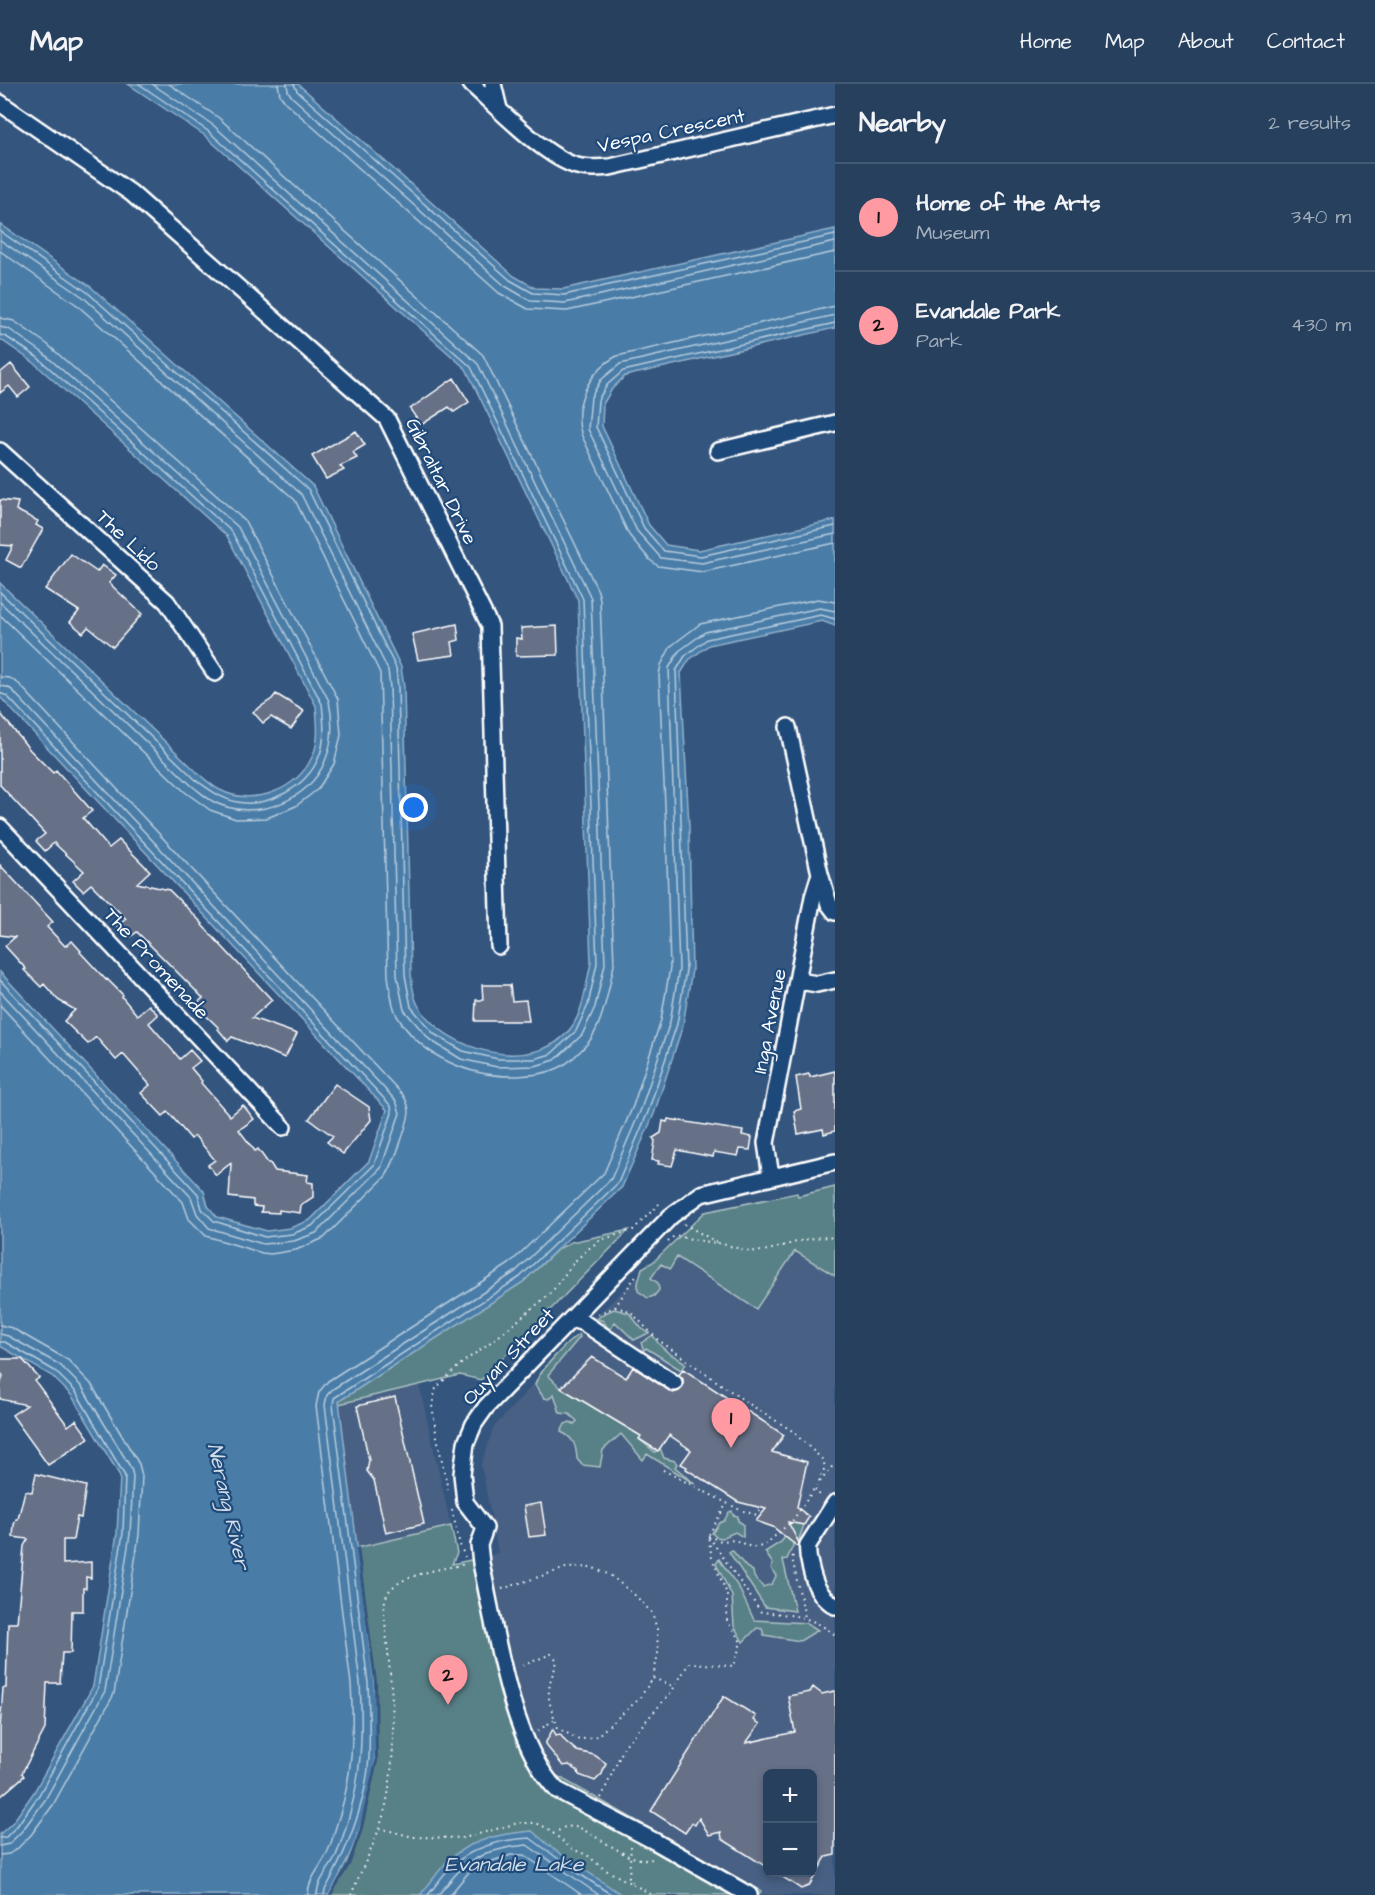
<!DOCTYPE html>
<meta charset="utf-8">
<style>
:root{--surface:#27405e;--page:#2f4764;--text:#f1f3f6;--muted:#a4afbc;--line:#435973;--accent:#ff9aa2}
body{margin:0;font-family:"Architects Daughter",sans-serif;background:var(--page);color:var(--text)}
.controls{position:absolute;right:18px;bottom:18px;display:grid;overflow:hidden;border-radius:9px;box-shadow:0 3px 9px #0003}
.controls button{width:54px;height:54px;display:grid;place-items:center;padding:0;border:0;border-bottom:2px solid var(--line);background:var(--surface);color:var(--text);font:30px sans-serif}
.you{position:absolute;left:414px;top:724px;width:21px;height:21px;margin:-15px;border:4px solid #fff;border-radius:50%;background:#1a73e8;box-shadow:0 0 0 9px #1a73e833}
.badge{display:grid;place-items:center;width:39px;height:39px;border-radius:50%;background:var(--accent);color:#111;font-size:20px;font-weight:700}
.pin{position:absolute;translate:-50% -50px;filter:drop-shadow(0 2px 3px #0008)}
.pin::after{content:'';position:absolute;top:32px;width:21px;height:18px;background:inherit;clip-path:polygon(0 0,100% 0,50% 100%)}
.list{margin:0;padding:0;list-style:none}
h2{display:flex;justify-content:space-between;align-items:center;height:78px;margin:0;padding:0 24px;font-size:26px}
h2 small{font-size:20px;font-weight:400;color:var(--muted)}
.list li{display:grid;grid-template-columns:39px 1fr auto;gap:18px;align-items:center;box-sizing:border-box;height:108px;padding:0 24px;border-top:2px solid var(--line)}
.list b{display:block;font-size:22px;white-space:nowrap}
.list p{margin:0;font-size:20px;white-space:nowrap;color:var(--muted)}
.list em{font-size:20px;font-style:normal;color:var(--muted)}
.map{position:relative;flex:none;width:835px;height:1811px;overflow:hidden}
header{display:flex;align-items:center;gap:36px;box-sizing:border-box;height:84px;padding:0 30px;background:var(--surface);border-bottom:2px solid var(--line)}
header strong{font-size:28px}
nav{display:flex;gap:33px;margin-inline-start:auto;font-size:21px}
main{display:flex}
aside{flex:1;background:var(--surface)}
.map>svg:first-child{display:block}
</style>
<header>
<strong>Map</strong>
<nav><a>Home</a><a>Map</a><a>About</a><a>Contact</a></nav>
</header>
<main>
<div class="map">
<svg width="835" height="1811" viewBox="0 0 835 1811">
<rect width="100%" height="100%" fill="#34557e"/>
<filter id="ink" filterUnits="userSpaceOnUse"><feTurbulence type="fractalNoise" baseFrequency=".0167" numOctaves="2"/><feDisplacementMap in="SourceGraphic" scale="12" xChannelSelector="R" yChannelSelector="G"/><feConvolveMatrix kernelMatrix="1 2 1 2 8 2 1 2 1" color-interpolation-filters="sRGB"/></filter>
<g filter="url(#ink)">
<path fill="#476084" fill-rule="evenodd" d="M667,1166L795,1167L835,1192V1811H759L761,1807L552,1689L531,1657L485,1473L498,1469L481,1381L493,1344L598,1230ZM768,1690H812V1788H768Z
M419,1300L451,1442L356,1464L354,1431L339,1320Z"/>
<path fill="#598187" stroke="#acc0c3" stroke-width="1.5" d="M835,1103V1192L795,1167L756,1225L677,1173L670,1185L661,1180L651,1194L658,1199L659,1206L654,1212L648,1214L638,1207V1199L642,1184L653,1178L705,1128L797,1109L798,1112Z
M629,1146L481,1296L460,1291L339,1320V1317L523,1198L558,1165L571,1158Z
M614,1225L629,1229L642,1245L649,1249L634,1256L615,1238L610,1246L606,1245L608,1244L603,1237L597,1235L603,1230Z
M579,1250L580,1253L548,1291L561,1304L641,1352L640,1356L655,1368L660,1364L664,1374L675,1377L677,1380L675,1383L695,1400L647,1370L643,1376L621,1350L603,1366L600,1383L582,1381L577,1375C576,1361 574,1354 561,1348L565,1340L570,1338L574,1340L577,1337L569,1330L560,1329L554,1310L549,1315L544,1314L535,1301C538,1288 567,1258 579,1250Z
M653,1251C660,1265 672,1271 684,1278L686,1280L681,1286L646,1264L644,1266L641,1259Z
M732,1427L733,1431L738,1432V1437L743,1440V1453L735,1448L722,1454L716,1453L712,1449L719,1439L724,1437L729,1428Z
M788,1438L804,1441L799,1455L793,1458V1462L787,1475L783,1476L795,1527L765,1523L729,1468L732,1466L746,1483L753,1487L754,1493L763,1503L772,1500L776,1492L771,1484L773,1480L765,1468L781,1458L785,1453L791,1457Z
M451,1442L457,1469L452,1480L485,1473L531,1657L552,1689L761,1807L759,1811H329L375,1677L356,1464Z
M719,1475L739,1504L754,1536L807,1539L818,1546L800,1557L764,1551L762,1545L757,1544L743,1558L734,1542L732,1512L716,1480Z"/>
<path fill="#4a7da8" stroke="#92b1cb" stroke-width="1.5" d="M128,0H298L514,192L535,204L563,205L835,145V244L625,292L612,305L603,320L602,342L649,441L666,461L699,466L835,436V542L822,537L709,561L689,576L681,589L689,742L692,886L683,941L654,1030L622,1103L523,1198L339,1317L374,1598C375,1624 377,1651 375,1677C370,1724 353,1770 329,1811H0V1750L13,1738L34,1708L93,1602L117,1449L120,1392L72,1312L52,1292L0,1262V888L204,1107L208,1122L217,1133L267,1147L290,1144L310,1136L369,1077L387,1026L0,613V499L201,692C207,697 213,703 220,706C252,723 298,706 312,673C320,657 317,639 316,622L227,452L33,278L0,255V140L91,203L313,402L401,583L404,603L411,890C412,900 413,913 418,921C445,968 535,992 571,944C584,926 586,899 591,879L578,516L466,285L204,51Z
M532,1747L552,1764L622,1811H420C431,1799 441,1782 453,1772C475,1754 506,1749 532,1747Z"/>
<path fill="#34557e" d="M359,1463L377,1598L378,1677L362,1748L350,1781L332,1811H329L347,1780L359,1747L375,1677L374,1598L356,1464Z"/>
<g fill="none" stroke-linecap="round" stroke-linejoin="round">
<path stroke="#b7cbdc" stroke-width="1.5" d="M278,0L280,11L286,19L499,209L528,225L567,227L835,168
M287,0L288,7L292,13L505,202L531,217L565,219L835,158
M294,0L297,7L510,196L533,209L564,211L835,151
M0,147L87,208L308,405L396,584L398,603L405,891L411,923L434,950L463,967L498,975H534L551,970L576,947L588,921L597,879L583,515L471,283L208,47L139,0
M0,156L83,213L301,410L388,586L390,604L397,891L404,926L430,956L461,975L497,983L535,982L555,976L582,951L595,923L605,880L591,514L478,280L213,41L152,0
M0,167L77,221L295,416L380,589L388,892C390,904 391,921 397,932C422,973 469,993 515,992C529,991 542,991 556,985C567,981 580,968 588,959C603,941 609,903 614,881L600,516L598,507L483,271L219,34L169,0
M835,222L617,272C590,286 571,322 582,352L629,451L650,476L658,482L703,488L835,459
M835,231L620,280L601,296L591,313L588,345L637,447L661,474L702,479L835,450
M0,234L14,237L47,260L245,437L338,615L341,651L334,680L318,705L296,722L267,734L236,735L210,726L185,708L0,531
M835,239L623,287L607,301L598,316L596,343L644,444L664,467L701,472L835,442
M0,243L9,245L42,268L238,443L329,617C333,637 333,659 325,677C309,718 253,738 214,718C206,714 199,707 192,702L0,518
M0,251L5,252L37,273L232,448L322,620C324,638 326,658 318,675C306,703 268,724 237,718C221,715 210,706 197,697L0,508
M0,593L10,594L19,600L403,1011C407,1017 409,1022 409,1029C407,1042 393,1083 385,1093L324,1154L296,1166L271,1170L262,1169L206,1152L189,1135L183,1118L0,921
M0,602L7,603L12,606L396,1017L400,1029L381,1084L316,1149L294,1157L263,1160L209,1144L197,1130L191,1113L0,907
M0,609L7,612L391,1022L392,1029L374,1081L312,1142L292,1150L265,1153L214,1137L202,1125L198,1110L0,896
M0,1241L12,1244L68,1276L91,1300L139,1380L142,1392L139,1451L114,1610L53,1721L31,1751L18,1764L9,1770L0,1771
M0,1250L8,1252L60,1281L82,1303L131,1384L133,1392L130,1450L105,1607L45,1716L22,1747L9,1760L0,1762
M0,1258H5L55,1287L76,1308L125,1392L123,1449L98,1604L39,1711L17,1742L6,1753L0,1754
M308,1811C308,1795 321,1783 327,1769C331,1761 333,1752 336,1743C353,1693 354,1651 351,1600L316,1322L319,1308L328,1297L509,1180L604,1089L633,1022L661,936L670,884L666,743L659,591L661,581L671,562L700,540L818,515L835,518
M317,1811C317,1797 329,1786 335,1774C339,1764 343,1753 346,1743C362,1691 363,1653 360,1599L325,1321L327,1311L333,1305L515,1188L611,1095L641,1025L670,938L679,885L669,584L679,567L705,548L820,524L835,527
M324,1811L325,1806C347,1767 366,1719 369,1674C370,1649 369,1624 368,1599L333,1321L334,1314L520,1193L618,1099L648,1028L677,940L686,886L676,587L685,572L707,555L821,531L835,535
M428,1811C437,1800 447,1784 459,1776C480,1761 505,1755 530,1754L575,1787L612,1811
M438,1811L463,1782L486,1769L510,1763L527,1761L599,1811
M450,1811L468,1789L489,1778L511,1771H524L582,1811"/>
</g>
<path fill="#666f87" stroke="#fff" stroke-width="1.5" d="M11,280L30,303L18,313L9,302L0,309V289Z
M454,294L469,318L454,328L449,323L421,341L410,325Z
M356,347L365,361L353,368L357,374L340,382L344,386L326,395L312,372Z
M0,416L18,418L16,426L38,437L36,441L43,445L21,484L6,476L13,462L0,461Z
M71,470L97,488L102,481L116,491L109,499L142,530L113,563L88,543L83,549L70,538L79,527L45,505Z
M457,540L459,556L452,558L454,571L418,576L412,550Z
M557,542L558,571L516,572V554L522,555L521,544Z
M276,610L304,627L291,645L271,633L263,639L253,628L272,615Z
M0,629L30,666L53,689L56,686L92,727L83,734L109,764L119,756L150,787L137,799L169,806L203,840L202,841L272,916L252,934L297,950L285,974L232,953L228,957L218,945L219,944L195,921L203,914L137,848L130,853L117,842L126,835L91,800L83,807L73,797L84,787L54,759L45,767L36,757L45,750L0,701Z
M0,781L53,838L47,843L65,862L72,857L81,867L80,868L106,896L107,895L123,911L122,913L137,931L149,921L158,931L149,939L180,975L190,966L200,977L191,984L202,997L201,999L230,1032L243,1021L254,1035L239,1046L255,1067L258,1065L268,1079H270L275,1087L308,1091L307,1098L313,1099V1113L301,1121L300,1129L279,1126V1129L261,1128L262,1123L253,1122V1116L229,1113L231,1079L216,1091L208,1081L215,1076L195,1052L191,1055L168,1028L163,1032L141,1009L150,1001L123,970L116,976L96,953L88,960L64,937L75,926L58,916L44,900L41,903L24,886L26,885L5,862L15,853L0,851Z
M482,901H510L512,917L526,916L529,937H475L476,916H483Z
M835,987V1047L824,1050L823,1045L798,1050L794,1027L801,1025L796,993L809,990L810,993Z
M335,1000L369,1023L371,1036L343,1070L327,1058L333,1052L309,1035Z
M668,1035L743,1047L742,1051L752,1053L750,1066L740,1065L738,1072L714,1068L713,1073L677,1066L672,1082L658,1080L659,1077L652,1076L655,1057L653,1054L661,1049L663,1037L667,1038Z
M592,1273L626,1294L633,1283L673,1309L679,1307L682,1304L683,1295L679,1291L683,1285L784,1351L772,1368L807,1378L797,1423L809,1433L804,1441L788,1438L799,1459L798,1463L773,1443L756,1437L766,1425L738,1418L686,1385L687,1383L681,1380L691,1366L669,1351L658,1367L639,1355L641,1352L561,1304Z
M0,1275H22L39,1294L35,1297L68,1342L76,1336L89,1354L48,1381L12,1331L27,1321L0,1315V1302L3,1292L0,1288Z
M395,1313L424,1440L386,1449L374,1396L367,1387L369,1376L357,1322Z
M36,1390L86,1402L81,1434L77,1433L73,1456H63V1480L91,1478V1494L86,1493V1504H83V1527H72L71,1569H62L60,1599H47L45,1645L22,1689L24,1692L0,1713V1645L3,1604H6L8,1539H17L24,1462L28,1455L13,1453L14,1441L16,1435H18L25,1407L32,1408Z
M541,1419L546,1451L529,1453L524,1422Z
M813,1603L822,1610L835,1607V1771L826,1773L809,1802L801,1805L775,1788H813V1689H768V1784L722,1755L721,1748L709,1751L699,1734L695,1741L692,1739L685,1749L651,1727L724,1612L756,1632L754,1636L760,1640L746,1659L795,1648L788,1612L810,1608Z
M553,1645L556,1651L560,1650L565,1657L577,1667L594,1671L606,1679L602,1690L595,1697L579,1691L578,1687L569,1681L563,1682L545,1660Z"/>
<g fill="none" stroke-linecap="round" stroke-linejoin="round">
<g stroke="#fff" stroke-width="20">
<path id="minor" d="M471,0C497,23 546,74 577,82C588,85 599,84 610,83L835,31
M493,0L499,25
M0,19L131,109L387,335L490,542L499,862
M0,367L167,518L215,589
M718,367L835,339
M788,643L820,790L829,820L835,828
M0,743L283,1043
M799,897L817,900L835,896
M771,1093L766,1059L813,813L820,790
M571,1235L584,1239L674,1299
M835,1419L808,1461C807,1468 808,1474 810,1481C814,1499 818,1511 835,1522
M749,1811L656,1758L557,1706C511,1660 495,1543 481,1479L479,1461L485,1444L465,1418L462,1390L466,1359L474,1340L486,1323L671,1132L701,1110L835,1078"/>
</g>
<path stroke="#fff" stroke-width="2" stroke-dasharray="1.5 4.5" stroke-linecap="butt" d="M684,1140L718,1159
M668,1158L675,1151C689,1155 702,1157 716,1159C732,1161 745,1169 762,1167C787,1163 809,1150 835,1154
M615,1223L630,1227L657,1255L746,1318L791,1346L823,1376L825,1383L817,1402
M598,1230L615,1223L637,1190
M663,1386L740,1426L757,1431L762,1424
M820,1398L835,1379
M815,1405L822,1414
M448,1406L436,1348L432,1321L436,1304L462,1279L499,1252L551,1209L574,1178L587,1166L600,1156L633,1146L661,1118L662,1119
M452,1426L460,1461L465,1473
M708,1452L721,1457L735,1456L751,1463H759L766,1460L793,1436L816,1402
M709,1453L761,1528C792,1531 810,1531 835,1551
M793,1472L792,1474L805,1533
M502,1505L566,1484L591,1483L610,1491L636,1512L652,1529L657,1545L658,1569L653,1594L639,1615L597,1652L579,1656L558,1644C553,1629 546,1616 550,1600C551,1591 556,1585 557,1576L551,1570L519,1583
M653,1594L675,1603
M538,1647L555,1635
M601,1714L625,1661L672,1607L689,1579L734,1582L741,1558L727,1537V1510L712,1474L708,1452L727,1419
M379,1744L413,1753L464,1754L518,1739H536L547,1744L572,1765L587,1771L604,1785L653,1811
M553,1750L565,1743L577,1742L628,1772L644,1776L654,1775
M631,1762L629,1793L633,1800
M351,1811C363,1782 379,1752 386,1721C399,1658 391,1600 385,1537C384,1529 383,1517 388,1509C399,1490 447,1484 467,1480"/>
<use href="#minor" stroke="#1f4a7a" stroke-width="15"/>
</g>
</g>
<g text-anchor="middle" stroke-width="4.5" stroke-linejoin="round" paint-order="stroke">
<g font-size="20" fill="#fff" stroke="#1f4a7a">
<text transform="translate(671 46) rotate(-12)" y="7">Vespa Crescent</text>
<text transform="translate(442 397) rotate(64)" y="7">Gibraltar Drive</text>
<text transform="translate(129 456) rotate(43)" y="7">The Lido</text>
<text transform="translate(157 879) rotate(47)" y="7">The Promenade</text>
<text transform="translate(769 937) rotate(-79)" y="7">Inga Avenue</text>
<text transform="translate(508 1272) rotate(-47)" y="7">Ouyan Street</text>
</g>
<g font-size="21" font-style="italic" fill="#d2dee9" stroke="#1f4a7a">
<text transform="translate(229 1422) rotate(77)" y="7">Nerang River</text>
<text x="514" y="1787">Evandale Lake</text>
</g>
</g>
</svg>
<div class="controls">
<button>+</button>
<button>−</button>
</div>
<div class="you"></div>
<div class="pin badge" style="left:731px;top:1364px">1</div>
<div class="pin badge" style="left:448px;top:1621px">2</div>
</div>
<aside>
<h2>Nearby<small>2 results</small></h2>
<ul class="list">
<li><span class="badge">1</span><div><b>Home of the Arts</b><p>Museum</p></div><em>340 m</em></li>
<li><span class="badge">2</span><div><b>Evandale Park</b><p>Park</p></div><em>430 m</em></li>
</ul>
</aside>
</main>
